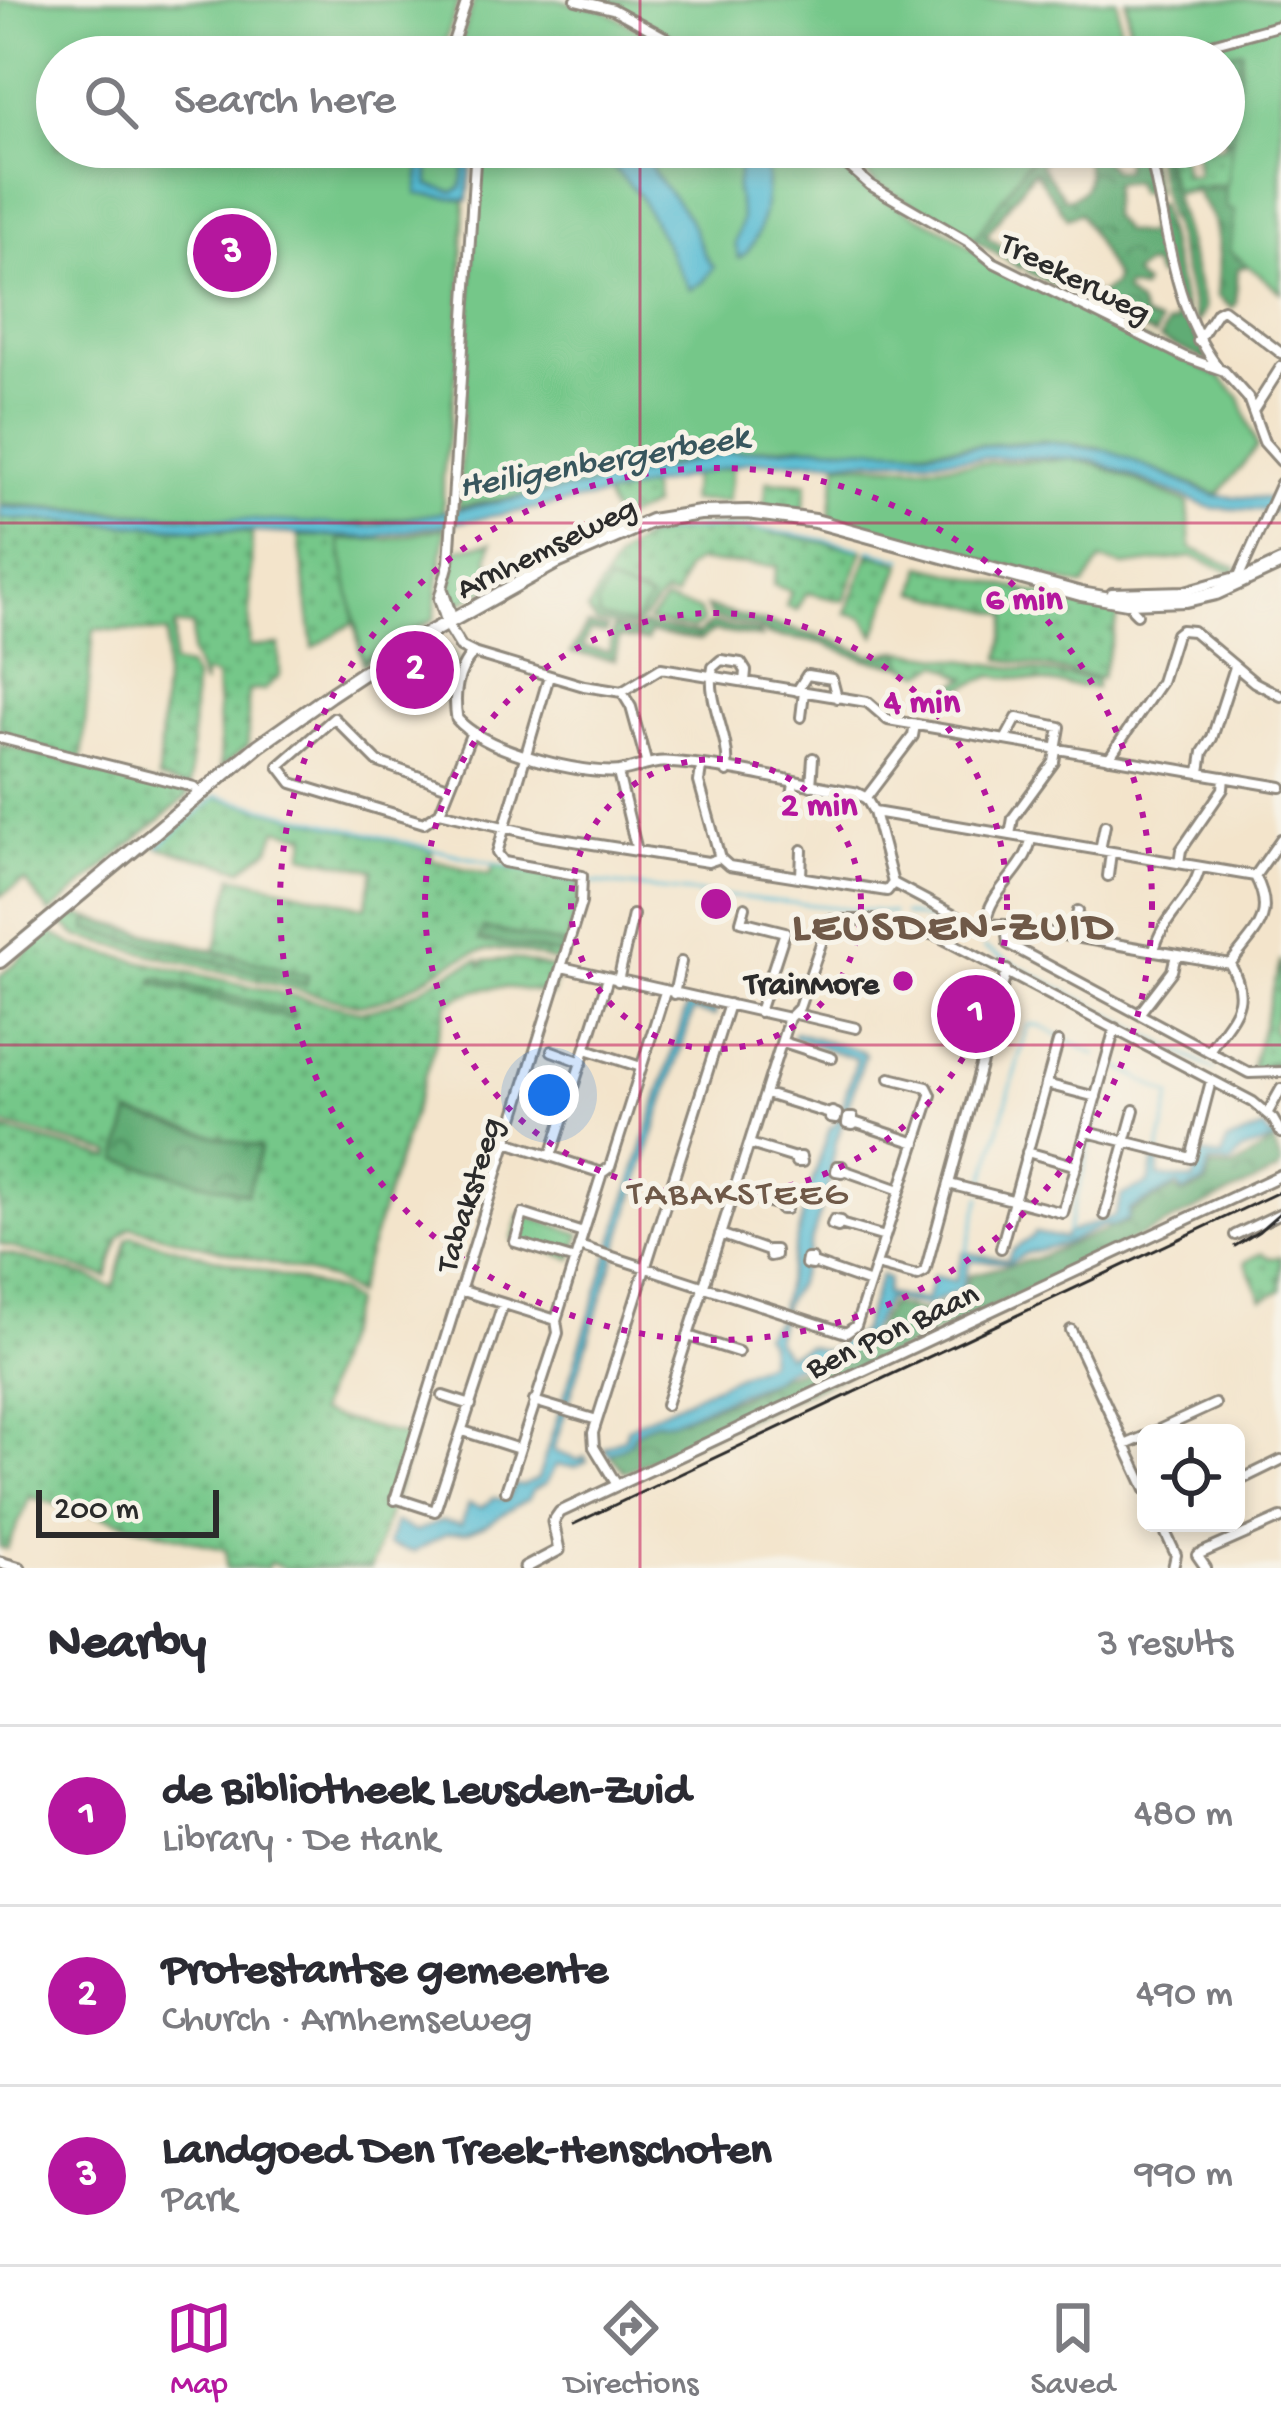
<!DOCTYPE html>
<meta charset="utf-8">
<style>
:root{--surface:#fff;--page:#f2f2f3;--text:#2b2b33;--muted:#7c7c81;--line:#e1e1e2;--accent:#b5179e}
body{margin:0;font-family:"Gochi Hand",sans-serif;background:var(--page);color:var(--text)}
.controls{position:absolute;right:36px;bottom:36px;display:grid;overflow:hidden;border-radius:18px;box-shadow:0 6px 18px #0003}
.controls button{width:108px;height:108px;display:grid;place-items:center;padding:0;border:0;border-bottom:3px solid var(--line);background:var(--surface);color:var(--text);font:60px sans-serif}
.scale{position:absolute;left:36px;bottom:30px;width:183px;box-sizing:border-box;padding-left:12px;border:6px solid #2b2b2b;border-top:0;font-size:33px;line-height:42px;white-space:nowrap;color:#2b2b2b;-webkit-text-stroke:9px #f7f3e8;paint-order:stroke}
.you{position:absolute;left:549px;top:1095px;width:42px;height:42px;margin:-30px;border:9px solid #fff;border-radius:50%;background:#1a73e8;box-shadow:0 0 0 18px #1a73e833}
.badge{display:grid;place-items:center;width:78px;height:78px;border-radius:50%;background:var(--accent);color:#fff;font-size:39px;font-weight:700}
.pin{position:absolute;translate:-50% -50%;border:6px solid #fff;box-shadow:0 3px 12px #0006}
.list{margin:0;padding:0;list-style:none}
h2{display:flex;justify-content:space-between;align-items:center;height:156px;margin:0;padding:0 48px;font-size:51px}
h2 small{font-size:39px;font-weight:400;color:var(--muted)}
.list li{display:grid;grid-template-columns:78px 1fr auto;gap:36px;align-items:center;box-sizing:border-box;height:180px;padding:0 48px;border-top:3px solid var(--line)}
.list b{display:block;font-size:45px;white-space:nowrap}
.list p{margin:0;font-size:39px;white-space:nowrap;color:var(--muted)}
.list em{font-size:39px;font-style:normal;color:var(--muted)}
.icon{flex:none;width:66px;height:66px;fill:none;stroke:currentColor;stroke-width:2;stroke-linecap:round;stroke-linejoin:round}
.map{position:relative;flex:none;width:1281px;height:1568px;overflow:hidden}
.search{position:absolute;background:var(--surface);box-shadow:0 6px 18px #0003;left:36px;right:36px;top:36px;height:132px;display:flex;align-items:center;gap:30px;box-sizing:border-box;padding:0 42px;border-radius:66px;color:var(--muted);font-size:45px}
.sheet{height:696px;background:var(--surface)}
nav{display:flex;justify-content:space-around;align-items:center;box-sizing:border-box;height:168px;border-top:3px solid var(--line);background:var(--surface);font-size:33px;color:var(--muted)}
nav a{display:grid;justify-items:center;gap:6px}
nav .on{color:var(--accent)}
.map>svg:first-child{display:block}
</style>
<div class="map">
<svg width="1281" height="1568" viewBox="0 0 1281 1568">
<defs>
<pattern id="grass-dots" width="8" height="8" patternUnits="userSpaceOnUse" patternTransform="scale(3)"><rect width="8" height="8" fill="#75c789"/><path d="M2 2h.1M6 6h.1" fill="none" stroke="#60a270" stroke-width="1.8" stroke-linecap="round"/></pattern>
<pattern id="forest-crowns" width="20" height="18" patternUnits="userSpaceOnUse" patternTransform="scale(3)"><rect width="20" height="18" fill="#60ac75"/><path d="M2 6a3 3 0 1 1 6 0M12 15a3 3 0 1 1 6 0" fill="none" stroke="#4f8c60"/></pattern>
</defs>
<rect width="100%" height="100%" fill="#f7f3e8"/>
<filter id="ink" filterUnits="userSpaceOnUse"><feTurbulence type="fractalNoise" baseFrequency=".00833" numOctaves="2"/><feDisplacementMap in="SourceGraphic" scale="24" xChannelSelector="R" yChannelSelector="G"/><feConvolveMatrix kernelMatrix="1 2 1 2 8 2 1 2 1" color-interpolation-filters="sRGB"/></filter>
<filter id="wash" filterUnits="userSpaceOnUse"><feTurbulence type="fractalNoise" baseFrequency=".004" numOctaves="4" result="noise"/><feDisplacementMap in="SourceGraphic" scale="48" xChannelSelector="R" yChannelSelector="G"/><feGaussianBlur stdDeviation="2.7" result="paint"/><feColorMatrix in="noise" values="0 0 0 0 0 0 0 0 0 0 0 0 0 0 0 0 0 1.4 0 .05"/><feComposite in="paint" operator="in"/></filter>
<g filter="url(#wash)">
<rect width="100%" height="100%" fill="#f3e4cb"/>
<path fill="url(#grass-dots)" stroke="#50795a" stroke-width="3" fill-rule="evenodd" d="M1234,140L1228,191L1207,186L1172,192L1161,147H1179L1185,175H1198L1195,147H1224V141Z
M767,481L807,483L803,514L764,507Z
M649,485L652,506L617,522L605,497Z
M0,518L252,533L249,647L279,645L280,675L264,690L248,691V746L221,767L216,677L204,673L203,686L191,654L193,626L175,625L172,664L188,667L194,678L190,788L158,779L167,633L94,629L82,759L0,738Z
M704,528H749L863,550L844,601L807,593L797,610L786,607L791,591L773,585L777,566L696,562L686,569L676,597L663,596L635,628L596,622L588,611C621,543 630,536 704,528Z
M299,536L372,537L390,596L409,633L384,646L363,665L354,622L313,648Z
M869,553L902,563L875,636L863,617L846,613Z
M922,566L1119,613L1101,678L1000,659L1008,615L916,592Z
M901,651L1097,680L1095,688L992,676L951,692L946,689L967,678L940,664L923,673L904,666Z
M0,744L187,793L189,795L50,913L25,881L0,896Z
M215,797L432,850L431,860L491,875L494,864L579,881V904L561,963C537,957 502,944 478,952C437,964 404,1001 359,1005L78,937L57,919L66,912L89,918L86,929L219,953L216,949L233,876L366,907L374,870L303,855L307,836L277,829L270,848L242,869L157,847Z
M50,932L77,947L360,1011C406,1007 436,973 479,960L481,966L484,961L514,959L559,970L551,995C512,986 483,981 448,1003L355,1295L331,1279L131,1227L119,1238L107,1277L0,1244V1129L111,1158L112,1153L0,1124V976ZM131,1114L260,1148L247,1194L119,1160Z
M1281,960V997L1272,1030L1281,1037V1061L1263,1064L1281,1066L1251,1069Z
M132,1236L337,1291L353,1302L318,1413L413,1438L371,1568H285L270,1562L267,1568H226V1550L30,1497L7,1549L0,1547V1252L90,1277L111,1287L115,1284L127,1239Z
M1262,1253L1270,1258L1281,1257V1290L1262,1299L1245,1262Z"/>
<path fill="url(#forest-crowns)" stroke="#466c50" stroke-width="3" d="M1126,0L1281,11L1248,215L1250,266L1238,268L1236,304L1232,308L1217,296C1219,272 1222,235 1210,214C1204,203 1198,200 1195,187L1228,190L1233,140L1224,141V57H1132Z
M1043,147H1059L1040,164L1065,199C1094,194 1091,167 1078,147H1090L1113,170L1124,171L1127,149L1145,147L1156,192H1137L1135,182L1113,183L1111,216L1123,231L1148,235L1151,206L1159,204L1188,321L1210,362L1160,339L1167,325L1177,321L1165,278L1157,276L1152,265H1145L1133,274L1144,285L1142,290L1126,287L1124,292L1139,305L1144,318L1160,323L1155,336L1094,306L1099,295L1113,285L1115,278L1080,213L1067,218L1034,171L986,236L1025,261L1021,269L974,240L1021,170Z
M1152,147H1161L1205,309L1197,324Z
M1031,260L1094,292L1089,303L1026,271Z
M706,607L833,640L870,655L901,651L904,666L863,659L822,643L767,635L759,628L711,618Z
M711,623L759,632L761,638L714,631L700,640L650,633L647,641L619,638L615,660L571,653L587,625L607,628L606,633L591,631L582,647L609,652L613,628L635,632L644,625L698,634Z
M443,644C466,660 455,675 450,700L424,699L430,681L416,655Z
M89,918L308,975L306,985L86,930Z
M483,928L562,944L561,955L479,940Z
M155,978L294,1012L292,1019L152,983Z
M130,1114L261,1148L247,1194L118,1160Z
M1273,1142L1281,1164L1278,1171L901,1350L625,1472L609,1454L630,1443L635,1433L654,1422L673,1421L737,1398L783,1375L832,1359L872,1335L890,1304L924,1312L961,1297L969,1275L1034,1259L1128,1221L1131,1212L1175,1189L1183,1195L1207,1184L1211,1167L1234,1168Z"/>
<path fill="#75c789" stroke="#50795a" stroke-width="3" d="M0,0H459L440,57H57V147H469L462,200L465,202L458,359L443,476V513L336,526L0,504Z
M474,0H556L602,9L690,57H456Z
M605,0H1117L1123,57H711Z
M1127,0H1281V292L1230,251L1235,211L1226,208L1225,188L1168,194L1173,216L1168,218L1152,147H1157L1167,190L1227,184L1242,50L1214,57H1133Z
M479,147H818L866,190L951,233L992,265L1220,377L1240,398L1257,447L1218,495L1097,447L1044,441L902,450L801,445L761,448L683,461L584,486L458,507Z
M835,147H1043L1030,158L975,238L877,184Z
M1070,459L1098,465L1188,503L1191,548L1237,568L1235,573L1193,557L1124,566L1101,560L1084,586H1080L829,520L838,463L916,466Z
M733,467L728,501H690L693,474Z
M445,528C443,559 436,588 435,618L363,660L339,540L389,539Z
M491,543L488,560L499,582L456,606L451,601L454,550Z
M608,583L651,600L633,624L600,618L597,606Z
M665,601L699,610L703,622L693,629L648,621Z
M520,1214L581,1234L572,1259L512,1240Z"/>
<path fill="#55bbd3" stroke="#40737f" stroke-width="3" d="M423,147H429V185L454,192L462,187L466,147H473L468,200L417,194Z
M606,147H630L632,157L636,147H645C649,178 677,196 691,223C699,238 701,255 714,267L703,282L690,289L686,283L639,195L609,163Z
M738,147H759C762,156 767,166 767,176C767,200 761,247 739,258L735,244L742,219L736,190L740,163Z
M1049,442L1109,451L1215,496L1281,499V511L1211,508L1095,461L1049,457L749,462L612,495L369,538L0,518V507L368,526L609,482L730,452L812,446L924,450Z
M688,1003L716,1011L714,1016L693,1011L553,1451L578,1460L585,1457L587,1461L576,1467L556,1465L546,1483L533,1490L529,1498L486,1525L466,1533L446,1534L414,1552L388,1545L395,1522L416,1532L441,1521L461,1525L469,1504L481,1508L493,1498L507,1500L515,1485L522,1486L538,1479Z
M795,1032L862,1051L865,1055L836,1142L827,1192L798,1282L785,1303L775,1339L786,1355L808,1346L825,1351L861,1332L881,1275L888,1279L885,1294L926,1301L933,1276L955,1281L963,1252L1008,1260C1011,1244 1027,1245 1035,1233L1063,1238L1067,1233L1115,1216L1122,1195L1149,1183L1154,1159L1159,1160V1176L1193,1181L1202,1154L1222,1157L1227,1142L1264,1128L1270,1137L1281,1134V1139L1242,1151L1231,1164L1209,1163L1205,1182L1183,1192L1177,1185L1129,1210L1128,1219L1113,1226H1102L1066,1243L1026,1253L1009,1263L970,1260L961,1288L927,1306L887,1299C875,1323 864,1347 836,1356C815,1363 791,1361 773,1379L673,1421L654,1422L635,1433L630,1443L609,1454L604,1448L625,1437L628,1427L768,1361L769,1343L763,1334L777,1320L806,1201L830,1128L836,1124L857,1059L793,1037Z"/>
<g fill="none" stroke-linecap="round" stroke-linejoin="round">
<path stroke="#55bbd3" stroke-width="3" d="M639,536C720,521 781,528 860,548
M870,550L903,559
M159,846L217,796L498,865
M501,865L581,881
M587,882L893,913
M904,914L935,921L973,941
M984,948L1214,1070
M1095,1128L1111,1069L1119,1067L1171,1096L1157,1160
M983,1187L1028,1025H1039L1096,1055
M1067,1233L1092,1138
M966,1253L981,1197"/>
</g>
</g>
<g filter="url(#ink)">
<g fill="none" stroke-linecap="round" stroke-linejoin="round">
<g stroke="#8f887b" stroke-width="14">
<path id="minor" d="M576,0L613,9L701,57
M448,57L467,0
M1164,57L1281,25
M827,147L870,185L967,241L993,262L1185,357L1224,371L1248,398L1264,442L1281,461
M1148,147C1167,220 1171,305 1217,366
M1198,341L1217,312L1223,309L1281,353
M1253,411L1281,367
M443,590L453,620
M1112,593L1185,591L1239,576L1281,483
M1133,610L1137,614
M447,624L439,599L449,563L476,147
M473,653L584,686L622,692
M797,691L807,675L832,679L837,698
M622,692L661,668L867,702L888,720L1281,787
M622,692L631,707L647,765
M801,717L804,692
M0,738L194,787L200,793
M1005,740L1017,718L1060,727L1054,762L1013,818L1010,835
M1109,758L1161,682L1176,634L1181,630L1193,631L1254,682L1281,696
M701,768L699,782L720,858
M727,772C731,736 706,703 713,667L721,660L741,663L746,671L745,682
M1200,772L1203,752L1212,738L1235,667
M618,773L637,851
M811,786L813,758
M448,787L378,762L334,718L279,766L292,783L424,823L440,812L542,836L708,862L720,858L729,866L887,891L893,883
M790,808L794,783
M440,812L472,732
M874,812L1255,876
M1100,850L1105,825
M1179,863L1181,850L1223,789L1224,777
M1108,876L1111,852
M801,877L802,850
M893,883L970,924L1006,925L1008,944L1249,1073L1281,1072
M893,883L874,812L866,798L913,736L915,725
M745,907L741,921L785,932L759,1012
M986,922C990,889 1026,871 1031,839
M1006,925L1230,964
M1073,937L1078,911
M1154,951C1161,918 1193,899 1200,867
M562,967L789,1018L799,1008L829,920H877L938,936L1253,1102L1273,1119L1281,1133
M618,981L633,915
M674,994L681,962
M796,1014L856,1028
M1139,1014L1172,971L1176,955
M783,1042L832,1058
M586,1049L641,1067
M552,1051L582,1062
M1209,1051C1231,1016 1253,1005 1230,964C1255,931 1277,917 1255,876L1281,839
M1046,1084L1096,1097
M766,1094L830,1114
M832,1112L837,1114L836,1119L830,1118Z
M1267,1114L1281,1089
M848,1118H853V1125L847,1124Z
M854,1122L916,1143
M1087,1132L1191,1158L1211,1081
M507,1142L602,1173
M750,1144L795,1158
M1027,1152L1077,1166
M551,1156L608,978
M796,1157H801L802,1162H796Z
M837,1166H842V1172L836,1171Z
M843,1170L900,1190
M949,1184L1063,1213L1115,1028
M734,1193L780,1205
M782,1203H787L786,1209H781Z
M1105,1215L1134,1110
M834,1220L840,1221L838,1227L832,1225Z
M840,1224L885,1237
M720,1234L768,1251
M1235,1235L1281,1213
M579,1246L846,1333L856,1326L931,1095L927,1087L890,1078
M1001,1248L1058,1042
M769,1250H775V1255L770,1256Z
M807,1259H812V1265L806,1264Z
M575,1260L515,1242L523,1214L583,1233
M813,1263L870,1283
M876,1265L917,1276L925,1272L1007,970
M460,1290L556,1320
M1071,1330L1146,1490
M688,1336L738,1352
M443,1396L471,1405
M534,1401L597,1420
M666,1405L789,1018
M463,1431L519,1449
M1152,1433L1215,1404
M1125,1445L1146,1436
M1236,1482L1281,1460
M617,1485L594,1447L593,1433L729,1004
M506,1491L558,1333L556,1320L602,1173L610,1167L665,992
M395,1498L435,1511L503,1304
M395,1500L581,903L582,876L504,862L497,853L549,676
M1161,1523L1176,1555L1173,1568
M1206,1568L1197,1555L1281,1518"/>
</g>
<g stroke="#8f887b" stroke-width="15">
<path id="tertiary" d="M447,624L461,647L473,653
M473,653C456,672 453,694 457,719C485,751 570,771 611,772C630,773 647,761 665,762C728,765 794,783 856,793L866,798
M0,1562L20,1568
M525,1568L559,1550L553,1522L560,1512L1281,1175"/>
</g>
<g stroke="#8f887b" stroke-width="18">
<path id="primary" d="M0,961L258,746L330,695L395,652L557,562L651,521L700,513L748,512L815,521L1081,594L1127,602L1186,600L1216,593L1281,563"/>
</g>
<use href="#minor" stroke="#fff" stroke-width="8"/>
<use href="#tertiary" stroke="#fff" stroke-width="9"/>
<use href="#primary" stroke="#fff" stroke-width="12"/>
<path stroke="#2b2b2b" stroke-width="3" d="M1235,1246L1258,1232L1281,1212
M574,1524L1281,1191"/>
</g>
</g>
<path fill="none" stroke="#c2185b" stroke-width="3" stroke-opacity="0.55" d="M640,0V57M640,147V1568M0,523H1281M0,1045H1281"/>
<g fill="none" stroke="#b5179e" stroke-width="6" stroke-dasharray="6 12">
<circle cx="716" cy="904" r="145"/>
<circle cx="716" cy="904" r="291"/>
<circle cx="716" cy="904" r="436"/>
</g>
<circle fill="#b5179e" stroke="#f7f3e8" stroke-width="4.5" cx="903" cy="981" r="12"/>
<g text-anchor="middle" stroke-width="10" stroke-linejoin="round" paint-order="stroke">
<g font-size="33" fill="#2b2b2b" stroke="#f7f3e8">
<text transform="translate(1077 275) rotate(27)" y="12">Treekerweg</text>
<text transform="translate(545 545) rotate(-26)" y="12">Arnhemseweg</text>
<text transform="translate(466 1194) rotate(-73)" y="12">Tabaksteeg</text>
<text transform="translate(891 1328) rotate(-25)" y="12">Ben Pon Baan</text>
</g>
<g font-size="33" font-weight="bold" fill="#2b2b2b" stroke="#f7f3e8" text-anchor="end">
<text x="879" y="993">TrainMore</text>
</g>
<g font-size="36" font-style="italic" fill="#38565d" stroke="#f7f3e8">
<text transform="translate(603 458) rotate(-10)" y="13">Heiligenbergerbeek</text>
</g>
<g font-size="36" letter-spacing="3" fill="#6f5948" stroke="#f7f3e8">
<text x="739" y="1203">TABAKSTEEG</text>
</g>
<g font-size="45" font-weight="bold" letter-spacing="3" fill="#6f5948" stroke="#f7f3e8">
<text x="954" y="938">LEUSDEN-ZUID</text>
</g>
</g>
<circle cx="716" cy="904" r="18" fill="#b5179e" stroke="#f7f3e8" stroke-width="6"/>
<g font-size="36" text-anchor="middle" font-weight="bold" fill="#b5179e" stroke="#f7f3e8" stroke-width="10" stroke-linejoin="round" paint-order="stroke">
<text x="1024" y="608">6 min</text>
<text x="922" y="711">4 min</text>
<text x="819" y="814">2 min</text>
</g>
</svg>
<div class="controls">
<button><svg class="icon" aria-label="locate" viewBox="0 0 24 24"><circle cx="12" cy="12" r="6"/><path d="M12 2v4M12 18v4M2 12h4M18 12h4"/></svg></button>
</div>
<div class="scale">200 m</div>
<div class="you"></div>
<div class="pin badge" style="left:976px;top:1014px">1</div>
<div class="pin badge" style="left:415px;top:670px">2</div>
<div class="pin badge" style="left:232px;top:253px">3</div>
<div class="search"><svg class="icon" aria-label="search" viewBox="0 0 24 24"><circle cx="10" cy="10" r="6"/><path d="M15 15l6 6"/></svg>Search here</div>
</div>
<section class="sheet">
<h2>Nearby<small>3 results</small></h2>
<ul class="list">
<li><span class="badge">1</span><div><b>de Bibliotheek Leusden-Zuid</b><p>Library · De Hank</p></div><em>480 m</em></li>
<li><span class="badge">2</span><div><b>Protestantse gemeente</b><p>Church · Arnhemseweg</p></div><em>490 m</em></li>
<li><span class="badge">3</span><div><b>Landgoed Den Treek-Henschoten</b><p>Park</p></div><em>990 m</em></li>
</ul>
</section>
<nav>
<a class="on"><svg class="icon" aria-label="map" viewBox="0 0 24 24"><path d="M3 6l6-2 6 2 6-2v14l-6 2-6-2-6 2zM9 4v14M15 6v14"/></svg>Map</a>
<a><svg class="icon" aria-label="directions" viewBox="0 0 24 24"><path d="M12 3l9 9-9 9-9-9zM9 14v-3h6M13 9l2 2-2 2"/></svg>Directions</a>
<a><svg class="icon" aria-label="saved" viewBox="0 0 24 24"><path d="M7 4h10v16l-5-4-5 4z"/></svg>Saved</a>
</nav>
